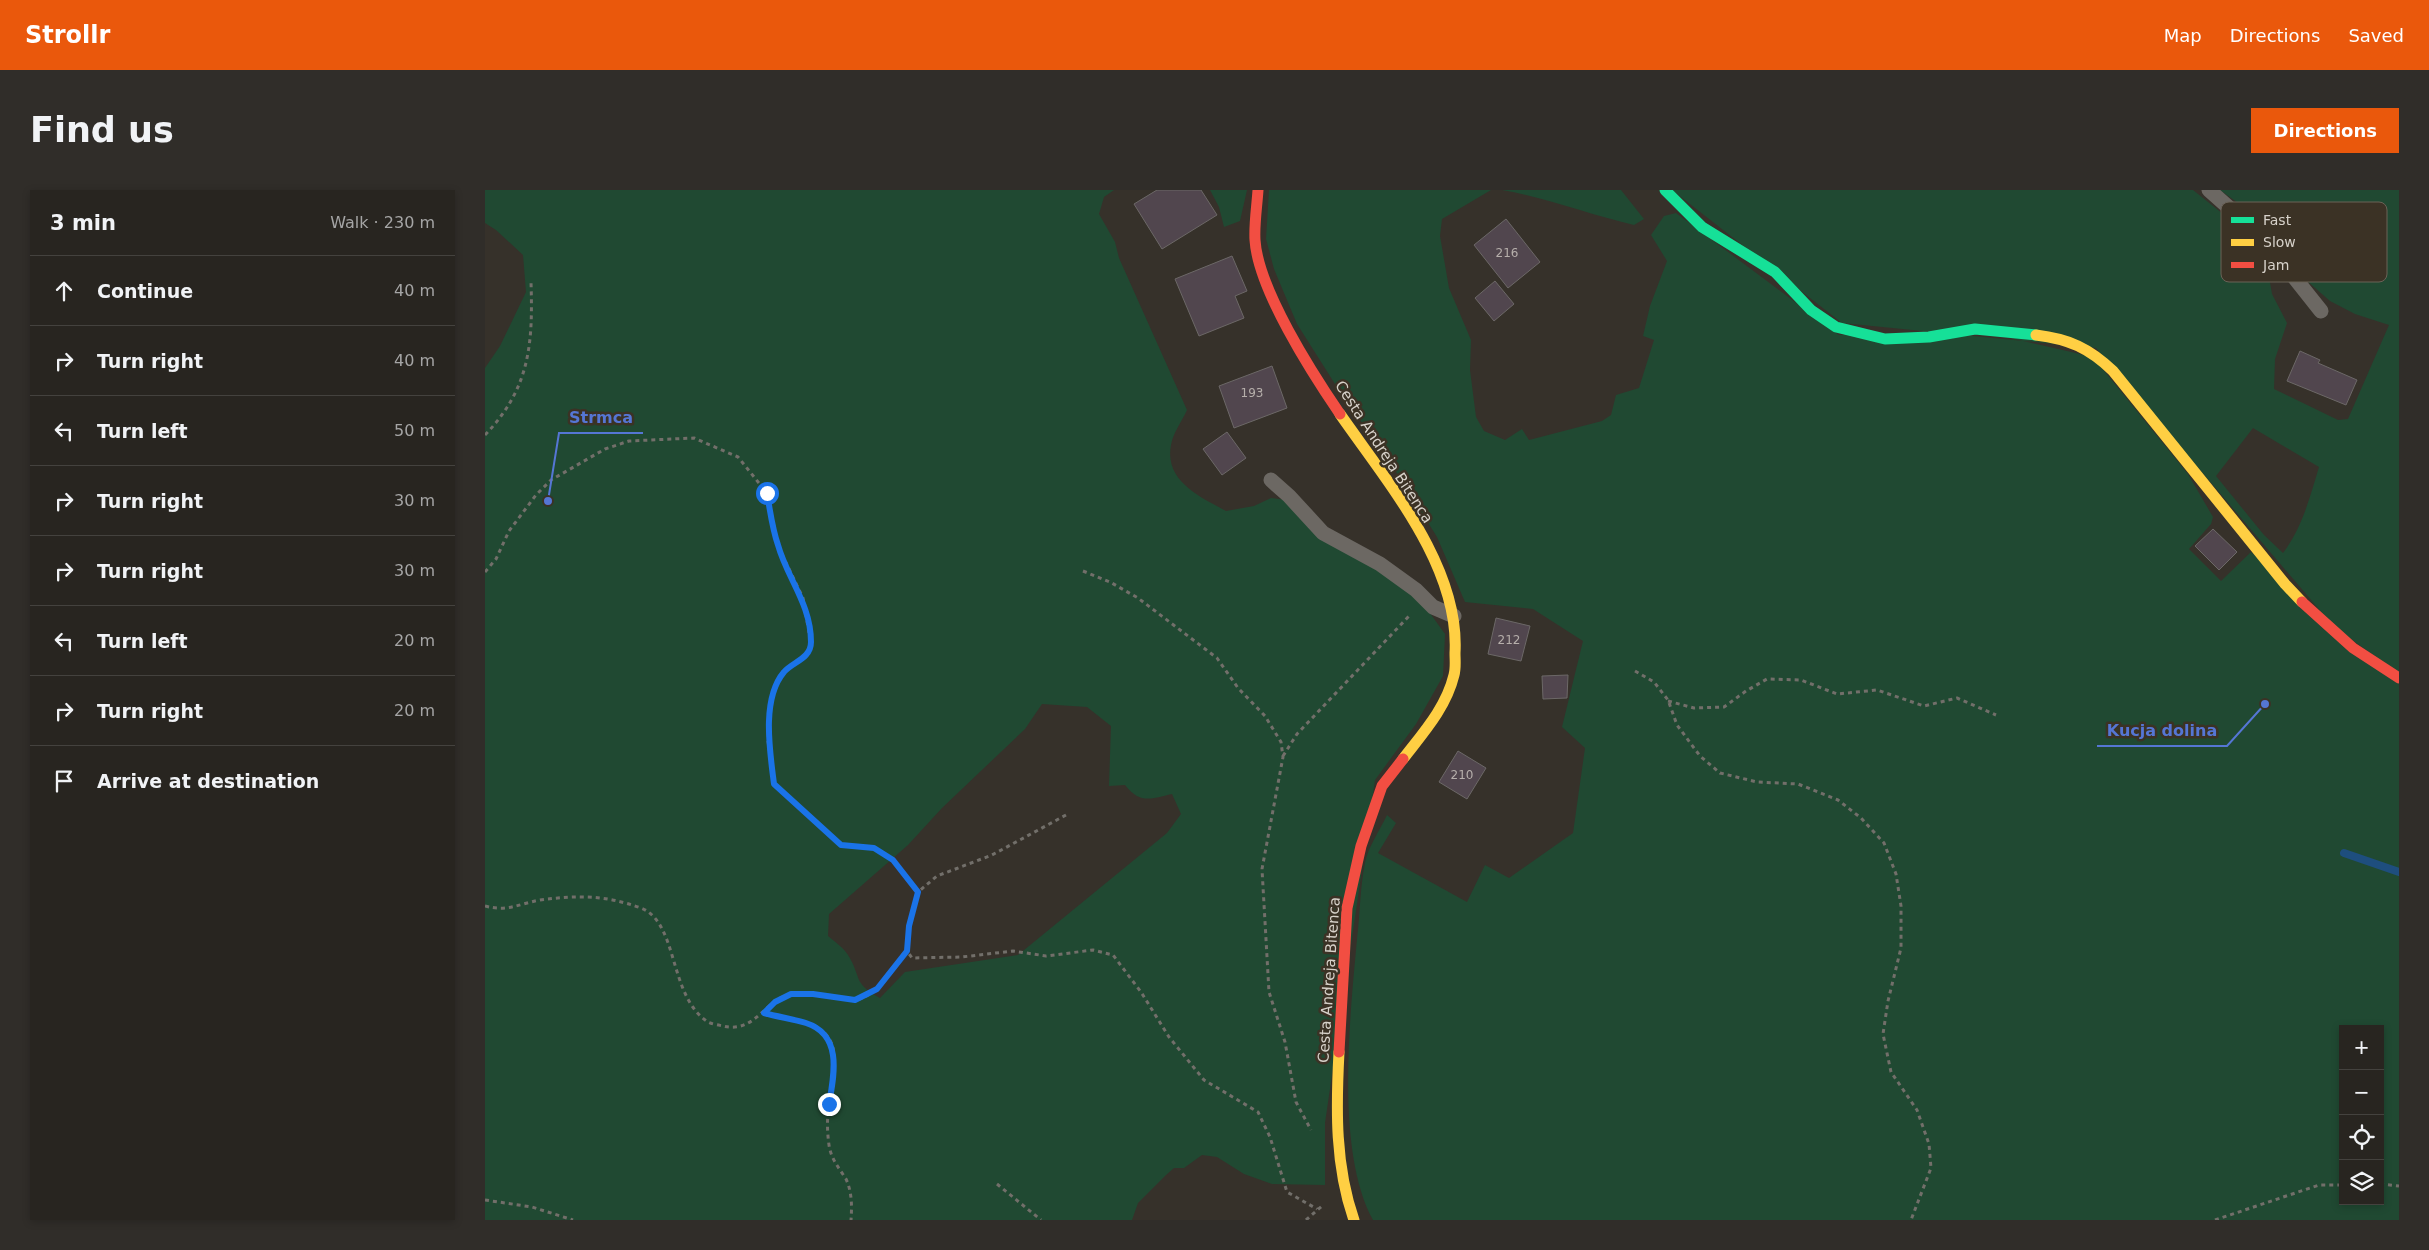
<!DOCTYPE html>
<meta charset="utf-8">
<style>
:root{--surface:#282520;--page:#302d29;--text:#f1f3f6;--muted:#a5a5a5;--line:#44423e;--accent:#ea580c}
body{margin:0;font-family:"DejaVu Sans",sans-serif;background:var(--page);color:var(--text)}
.controls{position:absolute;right:15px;bottom:15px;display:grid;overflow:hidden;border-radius:0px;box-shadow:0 2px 8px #0003}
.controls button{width:45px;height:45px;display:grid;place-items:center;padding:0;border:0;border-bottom:1px solid var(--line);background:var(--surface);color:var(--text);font:25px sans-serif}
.stop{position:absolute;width:15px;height:15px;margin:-11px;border:4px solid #1a73e8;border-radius:50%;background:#fff}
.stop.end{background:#1a73e8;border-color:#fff;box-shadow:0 1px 5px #0008}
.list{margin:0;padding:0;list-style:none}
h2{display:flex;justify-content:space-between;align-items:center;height:65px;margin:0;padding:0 20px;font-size:21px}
h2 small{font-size:16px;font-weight:400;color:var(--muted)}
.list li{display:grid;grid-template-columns:32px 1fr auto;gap:15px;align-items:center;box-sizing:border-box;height:70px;padding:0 20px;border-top:1px solid var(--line)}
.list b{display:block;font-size:19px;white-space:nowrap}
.list em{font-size:16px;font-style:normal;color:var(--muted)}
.icon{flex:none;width:28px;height:28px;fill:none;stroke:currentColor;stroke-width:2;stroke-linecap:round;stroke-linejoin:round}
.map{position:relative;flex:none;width:1914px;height:1030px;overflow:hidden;border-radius:0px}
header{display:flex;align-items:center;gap:30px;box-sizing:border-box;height:70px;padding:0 25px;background:var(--accent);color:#fff}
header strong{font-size:24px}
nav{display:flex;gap:28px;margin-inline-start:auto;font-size:18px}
.intro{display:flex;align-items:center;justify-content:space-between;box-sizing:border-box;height:120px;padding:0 30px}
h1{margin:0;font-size:35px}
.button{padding:12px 22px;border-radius:0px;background:var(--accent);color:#fff;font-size:18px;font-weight:700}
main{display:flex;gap:30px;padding:0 30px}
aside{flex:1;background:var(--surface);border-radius:0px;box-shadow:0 2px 8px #0003}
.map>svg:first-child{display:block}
</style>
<header>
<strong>Strollr</strong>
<nav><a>Map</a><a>Directions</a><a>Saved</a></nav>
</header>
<div class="intro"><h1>Find us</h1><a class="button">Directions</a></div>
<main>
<aside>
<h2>3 min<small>Walk · 230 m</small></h2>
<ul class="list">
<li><svg class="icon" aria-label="ahead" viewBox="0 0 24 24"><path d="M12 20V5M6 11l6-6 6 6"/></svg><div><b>Continue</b></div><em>40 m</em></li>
<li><svg class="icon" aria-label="right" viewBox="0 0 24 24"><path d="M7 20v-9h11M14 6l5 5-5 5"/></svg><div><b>Turn right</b></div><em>40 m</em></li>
<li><svg class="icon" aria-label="left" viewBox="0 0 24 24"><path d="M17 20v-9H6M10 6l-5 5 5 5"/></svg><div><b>Turn left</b></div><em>50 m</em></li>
<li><svg class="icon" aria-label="right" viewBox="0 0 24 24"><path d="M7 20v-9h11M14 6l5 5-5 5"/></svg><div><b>Turn right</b></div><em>30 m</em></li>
<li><svg class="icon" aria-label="right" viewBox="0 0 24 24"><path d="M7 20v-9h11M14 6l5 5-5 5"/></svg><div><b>Turn right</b></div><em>30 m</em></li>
<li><svg class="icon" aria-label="left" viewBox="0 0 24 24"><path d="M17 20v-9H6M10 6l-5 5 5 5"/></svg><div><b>Turn left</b></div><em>20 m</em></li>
<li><svg class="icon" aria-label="right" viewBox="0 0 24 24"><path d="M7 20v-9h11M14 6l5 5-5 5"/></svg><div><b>Turn right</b></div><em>20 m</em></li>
<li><svg class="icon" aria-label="arrive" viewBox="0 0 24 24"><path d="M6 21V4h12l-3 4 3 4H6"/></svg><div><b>Arrive at destination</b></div></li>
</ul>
</aside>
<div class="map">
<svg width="1914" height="1030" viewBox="0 0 1914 1030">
<rect width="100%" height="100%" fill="#36312a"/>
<path fill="#204932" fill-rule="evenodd" d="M0,0H629L619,7L614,24L630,52L634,68L702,220C697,231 688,243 686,255C679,291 715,307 741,321L769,316L786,308L802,310L932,405L960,444L958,486L931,534L890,590L840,933V995L787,994L759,984L732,967L717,965L699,978H689L681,985L653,1013L647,1030H0V178L15,156L41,102L38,65L11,40L0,33ZM557,514L602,517L626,536L624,596L640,595C655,614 665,609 687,604L696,624L682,643L533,765L420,782L395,808C367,793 377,787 363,765C359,758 350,752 343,746L344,724L423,655L457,618L540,539Z
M725,0H762L755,31L739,37L734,17Z
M784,0H1006L957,29L955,46L964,98L986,150L985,180L991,227L999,241L1020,250L1037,239L1044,250L1117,231L1126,225L1131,205L1154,198L1169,150L1158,146L1165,116L1182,71L1166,45L1179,26L1191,23L1354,145L1504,143L1608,167L1703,284L1728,327L1726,334L1704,359L1736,391L1766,362L1914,494V1030H888C850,960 865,828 872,749C875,724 875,697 880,673C883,657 895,640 902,625L911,633L893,663L982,712L1000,675L1024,688L1088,643L1100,558L1077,537L1098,451L1048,419L980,412L952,347L914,286L850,194L812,134L789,79L781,49ZM1858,839H1895V1011H1858Z
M1017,0H1136L1159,29L1149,35C1105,25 1062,8 1017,0Z
M1187,0H1708L1753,36L1782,75L1787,104L1802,133L1790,169L1789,199L1853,230L1863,229L1904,135L1870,124L1845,111L1821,90L1760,18L1735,0H1914V483L1850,438L1611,158L1357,133ZM1768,238L1834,277C1825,307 1817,338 1798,363L1779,345L1731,286Z"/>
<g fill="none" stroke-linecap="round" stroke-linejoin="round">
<path stroke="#1e4e7e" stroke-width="8" d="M1859,663L1914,682"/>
</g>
<path fill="#51464e" stroke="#6c6867" d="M672,0H716L732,25L677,59L649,14Z
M1021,29L1055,72L1023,98L989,55Z
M747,66L762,101L750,106L759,128L714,146L690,89Z
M1010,91L1029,114L1009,131L990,108Z
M1815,161L1835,170L1833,173L1872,190L1861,215L1802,191Z
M787,176L802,218L749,238L734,196Z
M742,242L761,268L737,285L718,259Z
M1728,339L1752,362L1734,380L1710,356Z
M1011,428L1045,436L1036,471L1003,464Z
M1083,485L1082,508L1058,509L1057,486Z
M973,561L1001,578L982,609L954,592Z"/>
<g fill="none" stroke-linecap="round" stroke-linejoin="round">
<path stroke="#726f6a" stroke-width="3" stroke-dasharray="4 4" stroke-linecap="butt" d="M0,245C45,198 48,154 46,92
M598,381L625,392L653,408L732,468L753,498L780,526L796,552L798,567L777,679L784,802L800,852L811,912L826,940
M0,382L11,369L24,341L51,305L66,290L120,259L144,251L209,248L253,267L282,303L293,356L318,408L326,454L320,467L298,482L286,509L283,551L289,594L356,655L389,658L408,670L433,702
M1150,481L1169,492L1183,510L1192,535L1215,566L1235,583L1272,592L1313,594L1353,610L1376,628L1399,653L1411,684L1416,716V758L1403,811L1398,844L1406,882L1432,920L1444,954L1446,978L1426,1030
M1183,511L1209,518L1239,517L1261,501L1282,489L1316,490L1352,504L1392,500L1439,516L1472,508L1511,525
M798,566L812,544L925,425
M581,625L507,665L452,686L433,702L424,736L422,761L427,768L477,767L528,761L561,766L608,760L628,765L656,802L684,847L719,890L773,922L785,947L802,1002L832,1019
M0,716C23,722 33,714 55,710C93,705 120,705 156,718C194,733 183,806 223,832C227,834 233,835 238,836C271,844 280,808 307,804C320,802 335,805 348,807C355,808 365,811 371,810C394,805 409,778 422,761
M280,823C297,828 318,830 334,839C359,853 347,892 344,914C342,928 342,941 344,955C346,969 354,978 361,989C367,1002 367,1016 366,1030
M512,994L556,1030
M1895,994L1914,996
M0,1010L47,1017L88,1030
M821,1030L837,1016
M1730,1030L1834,995H1858"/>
<path stroke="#6c6863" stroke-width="15" d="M1724,0L1778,48L1836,121
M786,290L804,306L838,343L895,374L931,400L948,417L969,426"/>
<path stroke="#16e098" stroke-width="11" d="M1180,0L1217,37L1290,82L1326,120L1351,137L1400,149L1444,147L1490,139L1551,145"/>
<path stroke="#ffcf43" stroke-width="11" d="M1551,145C1584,149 1604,158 1628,181L1800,394L1817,412
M855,224C902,292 975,376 970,463C970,470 971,478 969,485C961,518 938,543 918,569
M854,862C851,919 850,976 869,1030"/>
<path stroke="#f24e42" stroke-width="11" d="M773,0C772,16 769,34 770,50C773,99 827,183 855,224
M1817,412L1868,458L1914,488
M854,862L862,718L876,656L897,596L918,569"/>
</g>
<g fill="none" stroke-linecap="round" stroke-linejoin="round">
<path stroke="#1a73e8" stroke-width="6" d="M282,303C285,320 287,338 293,355C302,388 326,414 326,452C326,469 307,472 299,482C276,509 285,562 289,594L356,655L389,658L408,670L433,702L424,736L422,761L392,799L370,810L328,804H306L290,812L279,823C293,827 308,829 321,833C358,845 349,885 344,914"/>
</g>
<g text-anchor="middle" stroke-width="5" stroke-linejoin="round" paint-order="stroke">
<g font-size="12" fill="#b6afab">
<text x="1022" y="67">216</text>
<text x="767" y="207">193</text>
<text x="1024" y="454">212</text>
<text x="977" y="589">210</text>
</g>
<g font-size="15" fill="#d7d2ca" stroke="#3b3225">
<text transform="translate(899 262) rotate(57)" y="5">Cesta Andreja Bitenca</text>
<text transform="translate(844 790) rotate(-86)" y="5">Cesta Andreja Bitenca</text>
</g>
</g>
<rect x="1736" y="12" width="166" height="80" rx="8" fill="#3b3225" stroke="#6a6257" stroke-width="1"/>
<rect x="1746" y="27" width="23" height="6" fill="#16e098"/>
<rect x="1746" y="49" width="23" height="7" fill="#ffcf43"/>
<rect x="1746" y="72" width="23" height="6" fill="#f24e42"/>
<g font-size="14" fill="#d7d2ca">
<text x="1778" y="35">Fast</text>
<text x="1778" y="57">Slow</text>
<text x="1778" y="80">Jam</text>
</g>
<path fill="none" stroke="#5576d4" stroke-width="2" d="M63 311L74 243H158M1780 514L1742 556H1612"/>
<g fill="#5576d4" stroke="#3b3225" stroke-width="2">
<circle cx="63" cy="311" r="5"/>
<circle cx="1780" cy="514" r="5"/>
</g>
<g font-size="16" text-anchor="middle" font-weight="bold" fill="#5576d4" stroke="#3b3225" stroke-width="5" stroke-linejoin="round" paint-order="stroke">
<text x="116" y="233">Strmca</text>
<text x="1677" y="546">Kucja dolina</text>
</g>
</svg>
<div class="controls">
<button>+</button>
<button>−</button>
<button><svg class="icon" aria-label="locate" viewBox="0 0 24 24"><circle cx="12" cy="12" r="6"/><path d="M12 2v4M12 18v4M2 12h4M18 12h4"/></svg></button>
<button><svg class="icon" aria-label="layers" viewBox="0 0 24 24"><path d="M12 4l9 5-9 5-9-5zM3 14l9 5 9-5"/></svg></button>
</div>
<div class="stop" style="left:282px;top:303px"></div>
<div class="stop end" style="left:344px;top:914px"></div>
</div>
</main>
